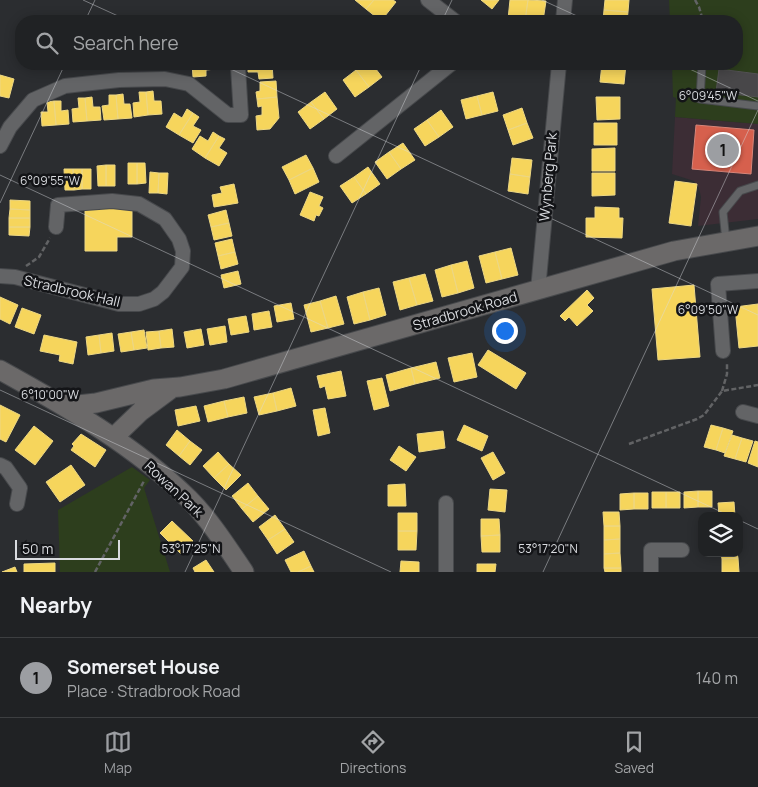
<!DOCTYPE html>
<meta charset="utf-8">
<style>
:root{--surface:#202224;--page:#282a2c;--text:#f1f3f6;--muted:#a2a4a6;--line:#3d3f41;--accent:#9c9ea2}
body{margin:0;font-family:Manrope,sans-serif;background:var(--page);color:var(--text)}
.controls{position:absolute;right:15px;bottom:15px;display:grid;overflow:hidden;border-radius:10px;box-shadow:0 2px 12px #0003}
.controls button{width:45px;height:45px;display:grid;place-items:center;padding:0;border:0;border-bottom:1px solid var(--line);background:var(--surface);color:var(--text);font:25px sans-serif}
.scale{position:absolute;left:15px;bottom:12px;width:105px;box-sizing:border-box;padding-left:5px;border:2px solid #d9dbdf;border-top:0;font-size:14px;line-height:18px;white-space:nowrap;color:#d9dbdf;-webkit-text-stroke:4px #131417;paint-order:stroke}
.you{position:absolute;left:504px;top:330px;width:18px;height:18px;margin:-12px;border:4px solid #fff;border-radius:50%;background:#1a73e8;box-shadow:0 0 0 8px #1a73e833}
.badge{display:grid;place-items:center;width:32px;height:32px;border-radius:50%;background:var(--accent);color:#111;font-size:16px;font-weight:700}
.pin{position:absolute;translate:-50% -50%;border:2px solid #fff;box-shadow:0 1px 5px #0006}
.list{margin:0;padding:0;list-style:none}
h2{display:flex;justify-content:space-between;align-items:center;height:65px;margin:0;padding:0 20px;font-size:21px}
h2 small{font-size:16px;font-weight:400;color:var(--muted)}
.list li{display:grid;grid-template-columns:32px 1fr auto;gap:15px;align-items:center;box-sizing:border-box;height:80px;padding:0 20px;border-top:1px solid var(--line)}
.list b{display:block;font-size:19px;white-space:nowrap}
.list p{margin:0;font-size:16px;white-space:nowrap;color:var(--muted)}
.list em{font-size:16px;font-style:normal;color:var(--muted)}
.icon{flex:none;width:28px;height:28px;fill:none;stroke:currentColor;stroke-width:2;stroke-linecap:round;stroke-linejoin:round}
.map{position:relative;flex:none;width:758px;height:572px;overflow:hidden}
.search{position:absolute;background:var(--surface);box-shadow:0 2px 12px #0003;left:15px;right:15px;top:15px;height:55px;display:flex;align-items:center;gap:12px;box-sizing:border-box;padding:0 18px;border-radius:20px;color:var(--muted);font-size:19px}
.sheet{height:145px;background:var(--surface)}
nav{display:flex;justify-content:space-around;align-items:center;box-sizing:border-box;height:70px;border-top:1px solid var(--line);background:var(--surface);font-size:14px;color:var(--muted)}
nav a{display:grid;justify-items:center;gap:2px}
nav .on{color:var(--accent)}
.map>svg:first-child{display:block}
</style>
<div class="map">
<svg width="758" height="572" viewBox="0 0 758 572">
<rect width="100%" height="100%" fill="#2b2d30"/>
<path fill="#3c2d35" d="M675,117L758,124V219L698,226L701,197L699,188L694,181L672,174Z"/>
<path fill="#2d3e1d" d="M669,0H758V124L675,117L676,98L673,97L672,64H737V21H670Z
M132,467L150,480L144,488L170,572H60L58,510Z"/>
<path fill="#f6d55c" stroke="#edd783" d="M355,0H374L366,9Z
M374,0H393L396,2L381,21L366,9Z
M481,0H499L492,9Z
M510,0H528L525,21L508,19Z
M528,0L546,1L543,21H525Z
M605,0H629L628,12L604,10Z
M604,10L628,12L627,21H603Z
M192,64H216V69L206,70V76L193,77Z
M248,64H272L248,66Z
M272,64L273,78L259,79L258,72H248V66Z
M365,64H372L382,77L369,87L356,70Z
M602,64H626L624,84L600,82Z
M356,70L369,87L355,97L343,80Z
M0,75L14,79L9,98L0,96Z
M276,81L277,97L257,99L256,92L260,91V82Z
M153,91L154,101H161L162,114L148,115L146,92Z
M139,92H146L148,115L134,117L133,103L140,102Z
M325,92L337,109L324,119L311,102Z
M493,92L498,111L482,115L477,96Z
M123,94L124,104H130L132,118L118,119L116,95Z
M109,95H116L118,119L104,120L102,106L109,105Z
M477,96L482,115L466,119L461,100Z
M92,97L93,107H100L101,120L87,121L85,98Z
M277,97L279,118L270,129L257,130L256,116L262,115V106L258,107L257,99Z
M596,97H620V119L597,120Z
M78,98H85L87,121L73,122L72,109L79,108Z
M54,101H61V111L68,110L69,124L56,125Z
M54,101L56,125L42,126L41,112H48L47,102Z
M311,102L324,119L310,129L298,112Z
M522,108L527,123L508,130L503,115Z
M187,109L193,113L179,135L166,127L174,113L182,118Z
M441,110L453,127L439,137L427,120Z
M193,113L199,117L193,126L201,130L193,143L179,135Z
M427,120L439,137L425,146L414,129Z
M527,123L533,138L513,145L508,130Z
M594,123H617V145H594Z
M213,132L219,136L205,158L192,149L200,136L208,141Z
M219,136L225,139L219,148L227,153L219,166L205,158Z
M403,143L415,160L401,169L389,152Z
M615,148V171H592V149Z
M389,152L401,169L387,179L375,162Z
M306,155L313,168L289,180L282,167Z
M512,158L532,160L530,177L510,174Z
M128,163H137V184H128Z
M137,163H145L146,183L137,184Z
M106,165H115V186H106Z
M106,165V186H98L97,166Z
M368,167L380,184L366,194L354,177Z
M313,168L319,182L295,194L289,180Z
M64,169H73L74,190H65Z
M73,169H82V189L74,190Z
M82,169H91V189H82Z
M150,172L159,173L158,193H149Z
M159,173H168L167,194L158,193Z
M592,173H615V195L592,196Z
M510,174L530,177L528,194L508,191Z
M354,177L366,194L352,203L340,186Z
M675,181L697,184L691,226L669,223Z
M234,184L238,203L214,207L212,195L222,193L220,187Z
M310,192L323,197L319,206L323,208L319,216L316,215L314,221L300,215Z
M10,200L30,201V210L10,209Z
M595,207L619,208V218H623L622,238L586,237V218H595Z
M85,208H132V237H117V251H85Z
M10,209L30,210V218H9Z
M226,210L229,223L211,227L208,215Z
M9,218H30V227H9Z
M229,223L232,236L214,240L211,227Z
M9,227H30L29,236L9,235Z
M232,239L235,252L218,256L215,243Z
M511,248L518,275L502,279L495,252Z
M235,252L238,264L221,269L218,256Z
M495,252L502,279L486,283L479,256Z
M467,261L474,288L458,293L451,265Z
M451,265L458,293L442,297L435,270Z
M238,271L241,284L224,288L221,275Z
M425,274L433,301L417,305L409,278Z
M409,278L417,305L400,310L393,282Z
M694,285L700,357L658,360L652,289Z
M379,288L386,315L370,320L363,292Z
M587,290L594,298L587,305L593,311L577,326L569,317L565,321L560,316Z
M363,292L370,320L354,324L347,297Z
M336,296L344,324L328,328L320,301Z
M0,297L18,305L10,324L0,319Z
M320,301L328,328L311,332L304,305Z
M291,303L294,319L277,322L274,306Z
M758,304V346L739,348L735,307Z
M22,308L41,315L34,334L15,327Z
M269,311L272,327L254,330L252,314Z
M246,316L249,332L231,335L228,319Z
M225,326L227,342L210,345L207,329Z
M172,329L174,347L161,348L159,331Z
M201,329L204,345L187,348L184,332Z
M144,330L147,348L134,350L131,332Z
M159,331L161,348L148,350L146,332Z
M131,332L134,350L121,352L118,334Z
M112,333L114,351L101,353L99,335Z
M44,335L77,342L73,364L59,361L60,355L40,351Z
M99,335L101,353L88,355L86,337Z
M488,350L526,373L516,389L478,365Z
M472,353L477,377L454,382L448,358Z
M436,362L440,378L415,384L411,368Z
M411,368L415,384L390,391L386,375Z
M341,371L346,396L328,399L325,386L320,388L317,376Z
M382,378L389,406L374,410L367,381Z
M291,388L296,406L277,411L273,393Z
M273,393L277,411L259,415L254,397Z
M244,397L247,413L228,417L224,401Z
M224,401L228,417L208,422L204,406Z
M0,405L20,415L6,442L0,439Z
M196,406L200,421L178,426L175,410Z
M325,408L330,433L318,436L313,410Z
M464,425L488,436L482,451L457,440Z
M711,425L723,428L716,450L704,447Z
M34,426L53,441L35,465L15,450Z
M723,428L733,431L725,453L716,450Z
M177,430L190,441L179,456L166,445Z
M443,431L445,448L419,452L417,434Z
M81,434L106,450L95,467L71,450L74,446L72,444Z
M732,435L742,438L735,459L724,456Z
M742,438L753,441L746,462L735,459Z
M190,441L202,450L190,465L179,456Z
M755,441L758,442V467L748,463Z
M399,446L416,457L406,471L390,460Z
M218,452L229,464L214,478L203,466Z
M493,452L505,473L493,480L481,458Z
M229,464L241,475L226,490L214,478Z
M71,465L85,485L60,502L46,482Z
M248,483L258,496L242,509L232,496Z
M405,484L406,506H388V485Z
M490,489L507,490L505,512L488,510Z
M698,491V507L684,508V492Z
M698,491H712V507H698Z
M652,492H666V508H652Z
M666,492H680V508H666Z
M634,493V509L620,510V494Z
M634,493H648V509H634Z
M258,496L269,509L253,522L242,509Z
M734,502L735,516H719L718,503Z
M603,512H619L620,526H604Z
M398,513H417V531H398Z
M275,515L285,529L268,540L259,527Z
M481,519H499L500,535L481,536Z
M172,521L193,541L181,554L160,533Z
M604,526H620V539L604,540Z
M285,529L294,542L277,554L268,540Z
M398,531H417L416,550H398Z
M500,535V552H482L481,536Z
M620,539V553L604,554V540Z
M304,551L311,566L298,572H291L285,560Z
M620,553L621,568H604V554Z
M721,553H737L738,558L722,559Z
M738,558L739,572H722V559Z
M206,560L214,572H195L193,568Z
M401,561L419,562V572H400Z
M55,563V572H24V564Z
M477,564H496L495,572H477Z
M311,566L314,572H298Z
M15,567L17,572H2Z
M604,568H621V572H605Z"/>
<path fill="#d6604d" stroke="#d78579" d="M696,125L754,130L751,174L692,169Z"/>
<path fill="#484749" stroke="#525153" d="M719,69L758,74V97L716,92Z"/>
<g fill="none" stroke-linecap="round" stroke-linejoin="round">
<g stroke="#47494c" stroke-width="9">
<path id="lane" d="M702,64L700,99L758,106
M726,241L723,212L740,191L758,185"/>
</g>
<g stroke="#47494c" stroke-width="16">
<path id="street" d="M428,0L455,21
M563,21L565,0
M0,146L10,127L33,100L65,86L119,80L165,79L189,84L228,115H241L238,67
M336,156L451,64
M0,276L15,277L119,304H139L154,299L163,292L182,267L183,251L179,239L165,219L139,204L112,201L58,205L56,227
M538,290L559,64
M723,351L718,284L758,281
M743,412L758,416
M0,465L6,468L20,488L17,504
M446,572V503
M651,572V550H682"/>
</g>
<g stroke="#47494c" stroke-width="21">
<path id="secondary" d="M0,370C67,407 134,445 189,499C210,520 227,547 244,572
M59,403L78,405L96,403L154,389L180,387L224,379L674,251L758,236
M114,437L141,411L172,388"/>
</g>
<path stroke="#626365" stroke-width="2.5" stroke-dasharray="5 2.5" stroke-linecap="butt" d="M695,0L699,7L703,21
M26,266L39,257L50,238
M722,391L727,374V363
M629,444L697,419L704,415L722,391L758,385
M95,572L144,481"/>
<use href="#lane" stroke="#636466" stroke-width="7"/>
<use href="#street" stroke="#636466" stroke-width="14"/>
<use href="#secondary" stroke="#6b6969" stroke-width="19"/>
</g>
<path fill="none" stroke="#d9dbdf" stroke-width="1" stroke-opacity="0.45" d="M83,0L129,21M542,0L588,21M85,21L95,0M442,21L452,0M220,64L758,315M679,64L758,101M0,175L730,516M0,203L65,64M0,390L391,572M739,520L758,529M185,572L422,64M543,572L758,110"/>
<g text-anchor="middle" stroke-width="5" stroke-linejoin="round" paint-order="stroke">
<g font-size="14" fill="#d9dbdf" stroke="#131417">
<text transform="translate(548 177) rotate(-85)" y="5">Wynberg Park</text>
<text transform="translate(72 291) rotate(13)" y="5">Stradbrook Hall</text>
<text transform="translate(465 311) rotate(-16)" y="5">Stradbrook Road</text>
<text transform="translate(174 489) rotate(43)" y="5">Rowan Park</text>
</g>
</g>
<g font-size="12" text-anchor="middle" fill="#d9dbdf" stroke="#131417" stroke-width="5" stroke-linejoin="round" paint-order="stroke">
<text x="708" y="100">6°09'45"W</text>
<text x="50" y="185">6°09'55"W</text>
<text x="708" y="314">6°09'50"W</text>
<text x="50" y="399">6°10'00"W</text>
<text x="191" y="553">53°17'25"N</text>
<text x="548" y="553">53°17'20"N</text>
</g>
</svg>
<div class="controls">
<button><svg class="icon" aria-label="layers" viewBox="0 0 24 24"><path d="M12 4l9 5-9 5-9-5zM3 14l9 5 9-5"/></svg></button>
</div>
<div class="scale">50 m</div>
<div class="you"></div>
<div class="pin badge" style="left:723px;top:150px">1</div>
<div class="search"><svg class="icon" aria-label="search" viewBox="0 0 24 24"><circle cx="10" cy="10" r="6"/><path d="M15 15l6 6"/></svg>Search here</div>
</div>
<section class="sheet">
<h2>Nearby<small></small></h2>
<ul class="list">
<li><span class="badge">1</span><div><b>Somerset House</b><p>Place · Stradbrook Road</p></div><em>140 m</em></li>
</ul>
</section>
<nav>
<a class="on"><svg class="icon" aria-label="map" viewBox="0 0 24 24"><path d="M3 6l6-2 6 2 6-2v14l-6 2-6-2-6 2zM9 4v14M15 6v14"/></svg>Map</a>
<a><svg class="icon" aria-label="directions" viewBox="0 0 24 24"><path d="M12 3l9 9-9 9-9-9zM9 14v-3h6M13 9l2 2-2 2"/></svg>Directions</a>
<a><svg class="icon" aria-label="saved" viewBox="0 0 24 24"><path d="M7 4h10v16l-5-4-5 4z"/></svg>Saved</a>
</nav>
